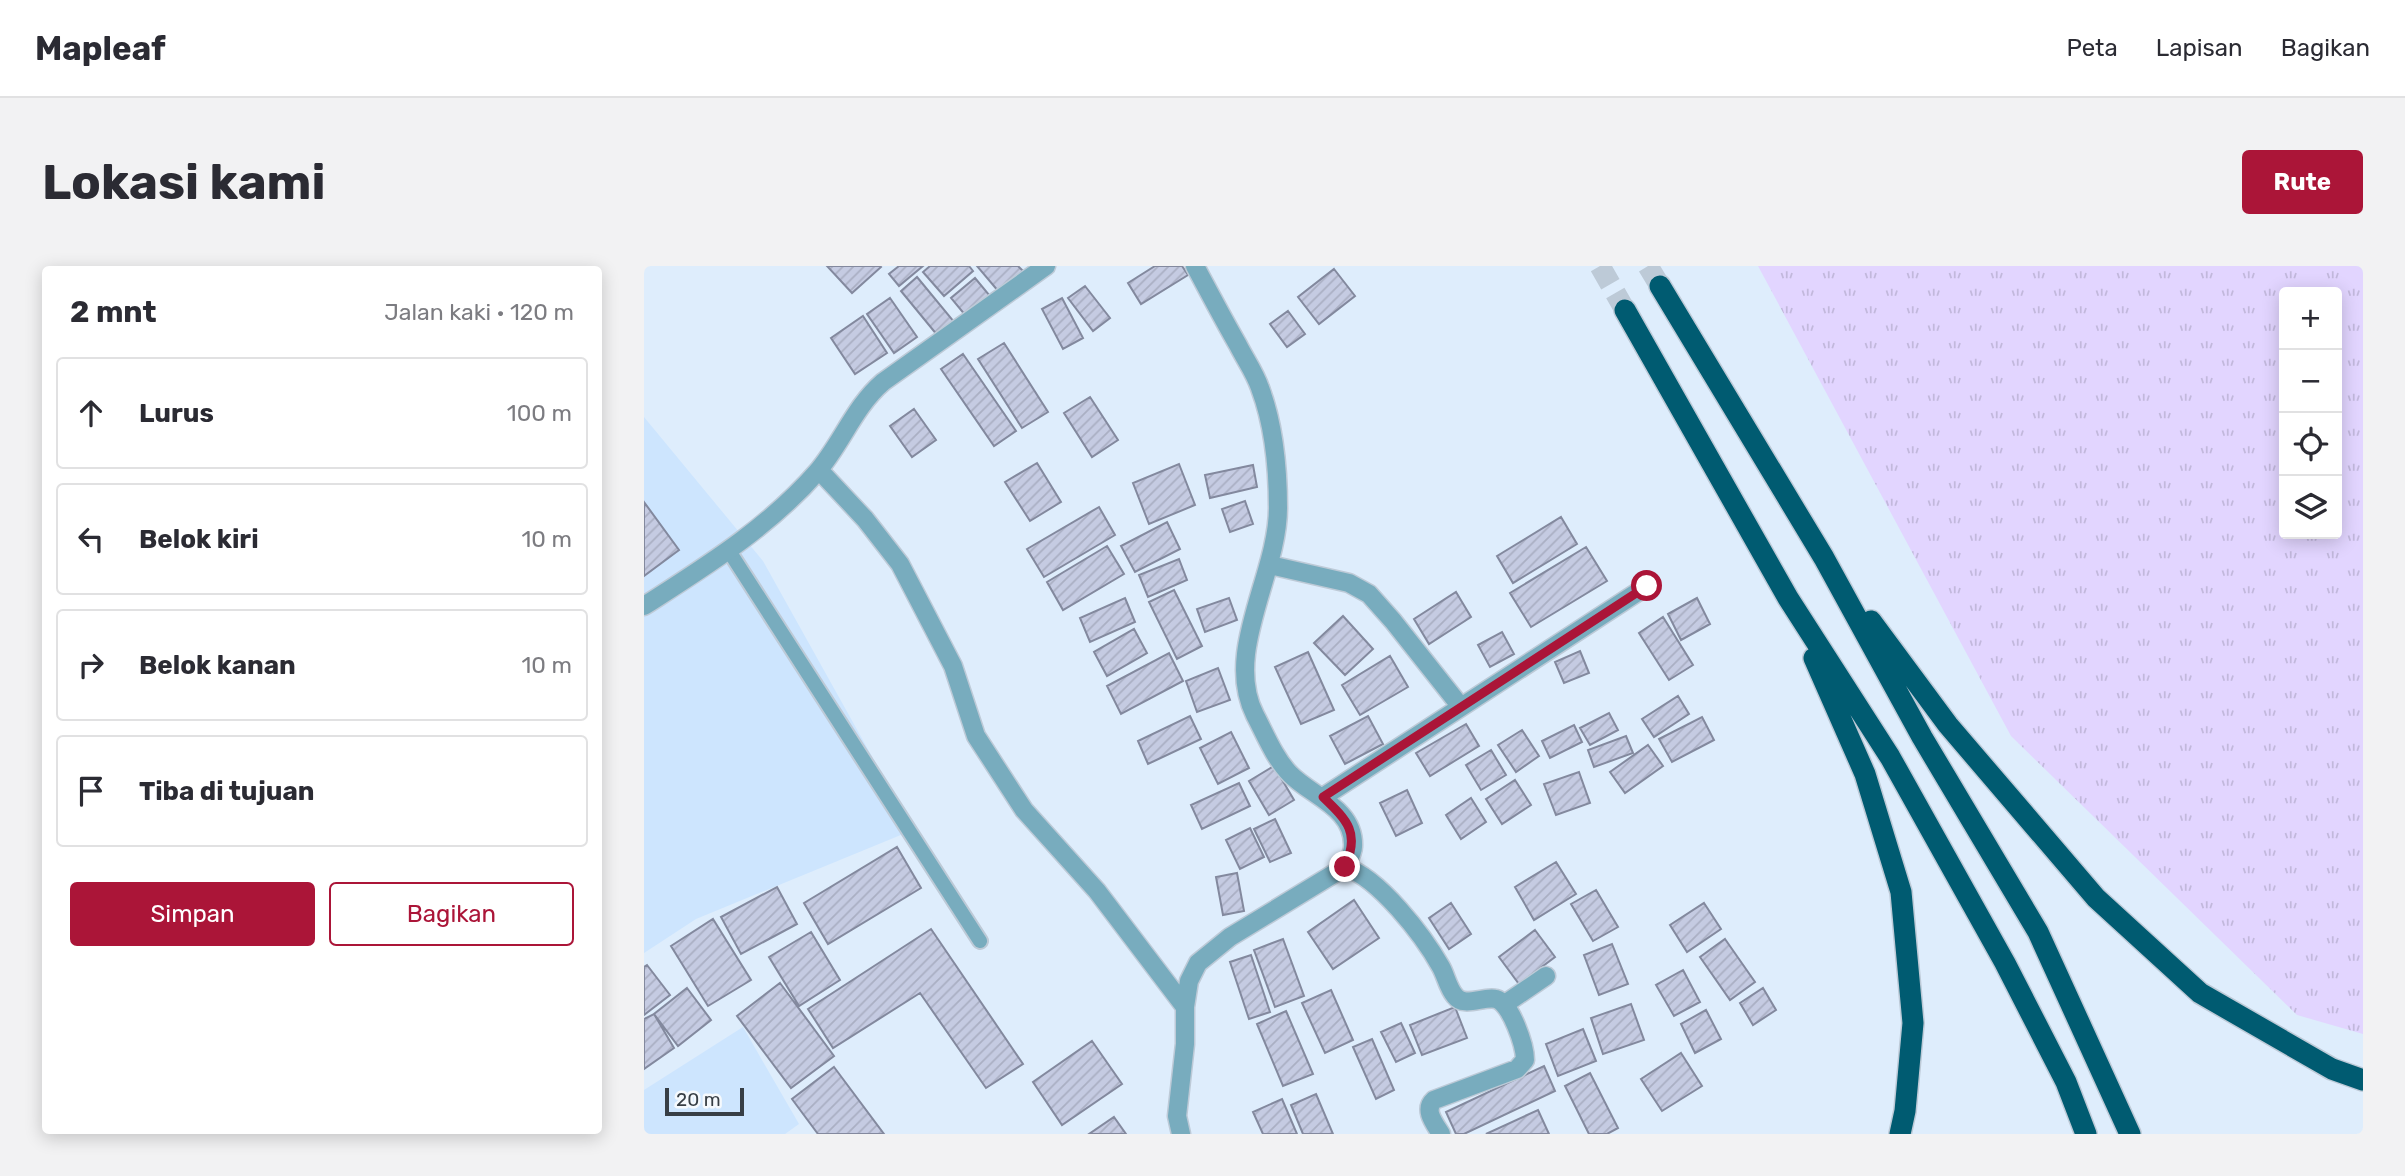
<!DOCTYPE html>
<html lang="id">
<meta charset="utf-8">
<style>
:root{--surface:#fff;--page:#f2f2f3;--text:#2b2b33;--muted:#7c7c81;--line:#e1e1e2;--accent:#ab1538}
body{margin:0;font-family:Rubik,sans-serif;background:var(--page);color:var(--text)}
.controls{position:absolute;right:21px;top:21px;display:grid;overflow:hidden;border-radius:7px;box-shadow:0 4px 18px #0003}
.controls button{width:63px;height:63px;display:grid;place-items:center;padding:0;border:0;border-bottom:2px solid var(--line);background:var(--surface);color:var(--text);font:35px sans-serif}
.scale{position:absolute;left:21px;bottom:18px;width:79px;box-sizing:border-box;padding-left:7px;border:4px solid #373e45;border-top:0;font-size:19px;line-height:24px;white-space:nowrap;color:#373e45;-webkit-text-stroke:5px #f5f9fd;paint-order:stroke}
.stop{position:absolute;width:21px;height:21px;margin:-16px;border:5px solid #ab1538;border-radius:50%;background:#fff}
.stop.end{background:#ab1538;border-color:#fff;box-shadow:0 2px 7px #0008}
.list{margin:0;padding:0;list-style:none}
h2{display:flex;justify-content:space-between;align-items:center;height:91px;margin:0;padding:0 28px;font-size:30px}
h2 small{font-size:23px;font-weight:400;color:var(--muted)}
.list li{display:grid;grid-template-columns:46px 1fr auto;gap:21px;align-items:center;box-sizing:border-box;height:112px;margin:0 14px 14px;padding:0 14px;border:2px solid var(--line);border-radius:7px}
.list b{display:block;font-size:26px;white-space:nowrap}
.list em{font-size:23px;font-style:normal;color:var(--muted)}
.actions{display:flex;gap:14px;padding:21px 28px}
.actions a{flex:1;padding:16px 0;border:2px solid var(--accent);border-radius:7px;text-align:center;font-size:24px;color:var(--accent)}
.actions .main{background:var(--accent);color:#fff}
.icon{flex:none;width:38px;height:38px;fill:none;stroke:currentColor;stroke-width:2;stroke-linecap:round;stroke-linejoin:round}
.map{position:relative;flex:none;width:1719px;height:868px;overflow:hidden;border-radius:7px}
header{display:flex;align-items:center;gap:42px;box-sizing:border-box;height:98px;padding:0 35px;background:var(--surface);border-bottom:2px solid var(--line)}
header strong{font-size:33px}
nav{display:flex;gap:38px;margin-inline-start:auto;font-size:24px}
.intro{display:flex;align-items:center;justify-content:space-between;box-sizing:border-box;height:168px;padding:0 42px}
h1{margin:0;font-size:49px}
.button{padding:18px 32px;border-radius:7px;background:var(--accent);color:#fff;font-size:24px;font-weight:700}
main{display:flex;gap:42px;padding:0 42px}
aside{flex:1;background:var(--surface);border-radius:7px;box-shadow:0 4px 18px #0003}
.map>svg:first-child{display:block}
</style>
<header>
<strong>Mapleaf</strong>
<nav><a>Peta</a><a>Lapisan</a><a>Bagikan</a></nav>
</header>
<div class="intro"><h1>Lokasi kami</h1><a class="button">Rute</a></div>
<main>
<aside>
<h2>2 mnt<small>Jalan kaki · 120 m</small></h2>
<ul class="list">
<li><svg class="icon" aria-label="ahead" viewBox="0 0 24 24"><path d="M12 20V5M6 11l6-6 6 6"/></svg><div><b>Lurus</b></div><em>100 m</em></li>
<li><svg class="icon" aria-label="left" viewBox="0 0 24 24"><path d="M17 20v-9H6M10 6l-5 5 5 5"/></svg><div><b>Belok kiri</b></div><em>10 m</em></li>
<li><svg class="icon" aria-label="right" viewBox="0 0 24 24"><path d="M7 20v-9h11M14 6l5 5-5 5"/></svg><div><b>Belok kanan</b></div><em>10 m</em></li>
<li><svg class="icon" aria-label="arrive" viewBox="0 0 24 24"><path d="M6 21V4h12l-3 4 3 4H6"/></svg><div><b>Tiba di tujuan</b></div></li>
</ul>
<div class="actions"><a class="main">Simpan</a><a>Bagikan</a></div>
</aside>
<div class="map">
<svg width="1719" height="868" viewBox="0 0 1719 868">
<defs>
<pattern id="grass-tufts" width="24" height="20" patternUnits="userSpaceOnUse" patternTransform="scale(1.75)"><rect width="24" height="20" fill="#e2d5ff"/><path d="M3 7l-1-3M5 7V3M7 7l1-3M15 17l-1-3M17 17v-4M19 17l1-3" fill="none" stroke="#c2b8dc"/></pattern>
<pattern id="building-hatch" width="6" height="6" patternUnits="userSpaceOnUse" patternTransform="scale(1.75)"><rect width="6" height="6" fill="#c5cbe2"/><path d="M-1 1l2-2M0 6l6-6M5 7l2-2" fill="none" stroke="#aaafc3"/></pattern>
</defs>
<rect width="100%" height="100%" fill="#deedfc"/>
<path fill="#cde5fe" d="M0,151L119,295L269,564L52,653L0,687Z
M99,761L155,858L141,868H0V824Z"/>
<path fill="url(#grass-tufts)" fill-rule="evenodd" d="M1114,0H1719V768L1653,749L1367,470ZM1640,26H1693V268H1640Z"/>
<path fill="url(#building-hatch)" stroke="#83899e" stroke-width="2" d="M183,0H236L237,1L208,27Z
M255,0H279L255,20L245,8Z
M286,0H325L329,5L300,30L279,6Z
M333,0H374L379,5L355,26Z
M511,0H538L544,9L497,38L484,17Z
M690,3L711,30L675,58L654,31Z
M273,11L311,57L294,70L257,25Z
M331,12L346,30L322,50L307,32Z
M441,20L466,52L449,65L424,32Z
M246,32L273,71L250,87L223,48Z
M418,32L439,72L419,83L398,43Z
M644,45L661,68L643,81L626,58Z
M219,50L243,87L211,108L187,72Z
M360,77L404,146L378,162L334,93Z
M319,88L372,165L350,180L297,103Z
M446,131L474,174L448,191L420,147Z
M270,143L292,174L268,191L246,160Z
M393,197L417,236L386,255L361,216Z
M535,198L551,239L505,258L489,217Z
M609,199L613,221L566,232L561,209Z
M601,235L609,258L586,266L578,243Z
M0,236L35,284L0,310Z
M455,241L471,269L400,311L383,283Z
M917,251L933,278L869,317L853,290Z
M523,256L536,283L491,306L477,280Z
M463,280L480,308L419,344L403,316Z
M942,281L963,315L887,361L866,327Z
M535,293L543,314L504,331L495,309Z
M530,324L558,380L533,393L505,336Z
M812,326L827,351L785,378L770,353Z
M481,332L491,356L446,376L436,352Z
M585,332L593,354L561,366L553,343Z
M1053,332L1066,358L1037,374L1024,348Z
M699,350L729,383L701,409L670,377Z
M1019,351L1049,399L1025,414L995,367Z
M490,363L503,387L463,410L450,386Z
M858,366L870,388L846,401L834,379Z
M936,385L945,407L920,417L911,396Z
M664,386L690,444L657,458L631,401Z
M525,387L539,415L477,448L463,420Z
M746,390L764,421L716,449L698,419Z
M574,402L586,434L553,446L542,415Z
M1034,430L1045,448L1010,471L998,453Z
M965,447L974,464L946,479L936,462Z
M546,450L557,473L504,498L494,475Z
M724,450L739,478L701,498L686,470Z
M1058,451L1070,474L1028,496L1015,473Z
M822,458L835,480L786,510L772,487Z
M930,459L938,476L906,492L898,475Z
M878,464L895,490L872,506L854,479Z
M587,466L605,502L574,518L556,482Z
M982,470L989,487L950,501L944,484Z
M1004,479L1019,500L981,527L966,506Z
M847,484L862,509L837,524L822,499Z
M630,500L650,534L625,549L605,515Z
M935,506L946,537L912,549L900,518Z
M871,514L887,539L858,558L842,533Z
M595,517L606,540L558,563L547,539Z
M763,524L778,557L752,570L736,537Z
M827,532L842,556L817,573L802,549Z
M631,553L647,587L626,596L610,563Z
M606,562L620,591L596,603L582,574Z
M253,581L277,622L184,678L160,637Z
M912,596L932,628L890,654L871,621Z
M593,607L600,645L579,649L572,611Z
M133,621L153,658L97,688L77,651Z
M952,624L974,661L949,675L927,638Z
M710,634L735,672L689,703L664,666Z
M807,637L827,668L805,683L785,652Z
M1060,637L1077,663L1043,686L1026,659Z
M69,653L107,714L64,740L27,680Z
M287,663L379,798L342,822L276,727L189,782L164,743Z
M891,664L911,691L875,718L855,691Z
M167,666L196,714L155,740L125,691Z
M639,673L660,730L631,741L610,684Z
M1081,673L1111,716L1086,734L1056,691Z
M968,678L984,718L955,729L940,689Z
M607,689L626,746L605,753L586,696Z
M3,699L26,729L0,749V701Z
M1039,704L1056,736L1030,750L1012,719Z
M136,717L190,790L147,822L93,750Z
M43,722L67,754L34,780L10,748Z
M1119,722L1132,744L1109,759L1096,737Z
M687,724L709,774L681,787L658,737Z
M987,738L1000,774L959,788L947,752Z
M811,741L823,772L778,789L766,759Z
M1062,744L1077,773L1051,787L1037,758Z
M642,745L669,808L639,820L613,758Z
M10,748L30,782L0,803V753Z
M757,757L771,787L752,796L737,766Z
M939,763L952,795L914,810L902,778Z
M728,773L750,824L732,833L709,781Z
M448,775L478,818L418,859L389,816Z
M1037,787L1058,820L1018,845L997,813Z
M900,800L911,825L820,868H812L802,846Z
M190,801L240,868H174L148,833Z
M946,807L974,862L963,868H945L921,820Z
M672,828L689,868H659L647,839Z
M638,833L653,868H619L609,846Z
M894,844L905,868H842Z
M470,851L482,868H445Z"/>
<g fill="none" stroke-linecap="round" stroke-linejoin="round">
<path stroke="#bdcad7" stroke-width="21" stroke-dasharray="21 10" stroke-linecap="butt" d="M956,0L981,44
M1004,0L1016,20"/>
<g stroke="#bdcad7" stroke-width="18">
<path id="service" d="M85,285L336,675"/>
</g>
<g stroke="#bdcad7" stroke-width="21">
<path id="minor" d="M175,204L221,253L256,298L309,400L332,470L380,544L453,625L541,741
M626,299L705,317L725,328L749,355L817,441
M0,340C62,300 124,262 173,206C198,177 210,141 239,116L402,0
M679,531L1003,320
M701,601C735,612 779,669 797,701C802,710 804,722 811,730C820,742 839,730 852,733C867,737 881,780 881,794L873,803L790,834C779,844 791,858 797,868
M861,738L902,710
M537,868L533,850L541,778V741L545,715L554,697L586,671L701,601C704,595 709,587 709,581C711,542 667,530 646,508C631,493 621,468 611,449C579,386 634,309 634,242C634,202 630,159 616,122C611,107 601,93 594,79C579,53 565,26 551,0"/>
</g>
<g stroke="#bdcad7" stroke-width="24">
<path id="motorway" d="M1016,20L1180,292L1278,471L1394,666L1486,868
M981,44L1144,332L1246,491L1361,697L1422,816L1442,868
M1227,355L1304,459L1452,632L1556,727L1688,803L1719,814
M1170,392L1221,508L1257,626L1269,757L1261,845L1256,868"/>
</g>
<use href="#service" stroke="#78acbe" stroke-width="14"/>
<use href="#minor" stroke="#78acbe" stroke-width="18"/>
<use href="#motorway" stroke="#005b71" stroke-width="21"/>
</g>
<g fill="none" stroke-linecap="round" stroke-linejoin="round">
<path stroke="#ab1538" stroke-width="9" d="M701,601C716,567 704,555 679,531L1003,320"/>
</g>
</svg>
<div class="controls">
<button>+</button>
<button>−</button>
<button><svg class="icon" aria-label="locate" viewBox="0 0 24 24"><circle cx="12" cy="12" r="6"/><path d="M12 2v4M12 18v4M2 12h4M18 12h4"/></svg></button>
<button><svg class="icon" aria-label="layers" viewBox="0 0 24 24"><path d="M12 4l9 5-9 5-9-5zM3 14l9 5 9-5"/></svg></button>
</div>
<div class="scale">20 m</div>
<div class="stop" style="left:1003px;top:320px"></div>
<div class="stop end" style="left:701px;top:601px"></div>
</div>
</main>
